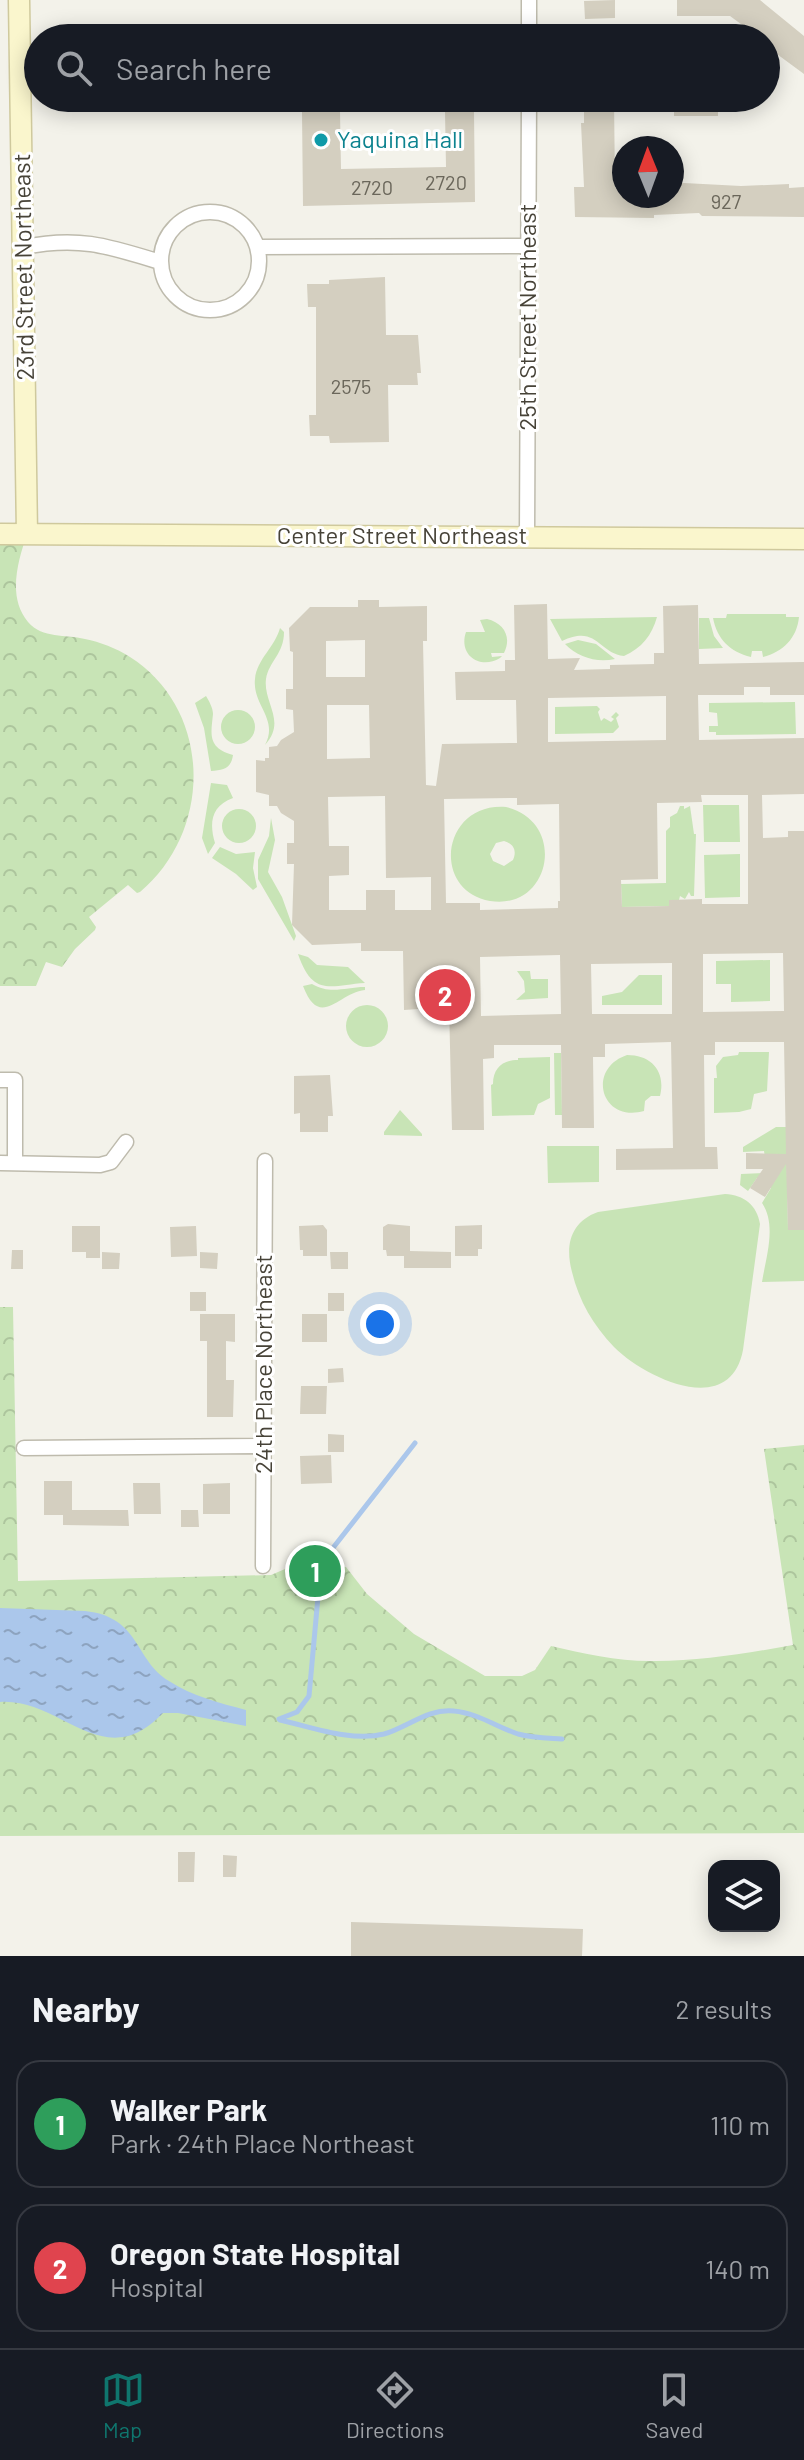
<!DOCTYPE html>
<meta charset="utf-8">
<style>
:root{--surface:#171b24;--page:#242831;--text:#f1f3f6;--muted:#9ea1a6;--line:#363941;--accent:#0f766e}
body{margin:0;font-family:Barlow,sans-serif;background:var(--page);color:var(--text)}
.controls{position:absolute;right:24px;bottom:24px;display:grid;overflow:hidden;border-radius:16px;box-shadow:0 4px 20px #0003}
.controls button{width:72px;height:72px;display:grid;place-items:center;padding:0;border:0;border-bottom:2px solid var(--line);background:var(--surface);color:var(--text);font:40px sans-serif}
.compass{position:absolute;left:612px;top:136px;width:72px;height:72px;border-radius:50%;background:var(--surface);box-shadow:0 4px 20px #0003;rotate:359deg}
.you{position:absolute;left:380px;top:1324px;width:28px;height:28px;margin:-20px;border:6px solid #fff;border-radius:50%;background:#1a73e8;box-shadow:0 0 0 12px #1a73e833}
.badge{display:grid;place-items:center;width:52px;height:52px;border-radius:50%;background:var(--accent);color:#fff;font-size:26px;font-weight:700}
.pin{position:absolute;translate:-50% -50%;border:4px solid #fff;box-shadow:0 2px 8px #0006}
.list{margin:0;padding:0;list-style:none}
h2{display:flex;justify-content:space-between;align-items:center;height:104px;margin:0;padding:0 32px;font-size:34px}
h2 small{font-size:26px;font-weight:400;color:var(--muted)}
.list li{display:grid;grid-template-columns:52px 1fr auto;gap:24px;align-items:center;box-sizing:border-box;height:128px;margin:0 16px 16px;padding:0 16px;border:2px solid var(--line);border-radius:24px}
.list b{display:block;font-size:30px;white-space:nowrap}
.list p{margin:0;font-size:26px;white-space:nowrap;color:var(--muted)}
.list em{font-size:26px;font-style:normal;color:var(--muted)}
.icon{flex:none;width:44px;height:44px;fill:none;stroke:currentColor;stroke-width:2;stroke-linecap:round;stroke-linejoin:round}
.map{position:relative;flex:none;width:804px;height:1956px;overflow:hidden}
.search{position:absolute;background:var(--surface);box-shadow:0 4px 20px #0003;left:24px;right:24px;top:24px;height:88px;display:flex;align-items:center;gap:20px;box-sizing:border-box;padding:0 28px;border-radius:44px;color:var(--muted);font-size:30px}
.sheet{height:392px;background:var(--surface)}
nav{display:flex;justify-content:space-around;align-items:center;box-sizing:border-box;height:112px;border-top:2px solid var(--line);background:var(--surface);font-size:22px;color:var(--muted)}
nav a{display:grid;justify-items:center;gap:4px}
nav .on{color:var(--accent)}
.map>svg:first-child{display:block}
</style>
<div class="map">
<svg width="804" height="1956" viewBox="0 0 804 1956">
<defs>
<pattern id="park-crowns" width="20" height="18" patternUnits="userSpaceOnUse" patternTransform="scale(2)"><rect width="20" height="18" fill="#c8e4b6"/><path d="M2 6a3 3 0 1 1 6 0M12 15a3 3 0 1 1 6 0" fill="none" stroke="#adc59d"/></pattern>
<pattern id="water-ripples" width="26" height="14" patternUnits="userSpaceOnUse" patternTransform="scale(2)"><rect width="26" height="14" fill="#abc7eb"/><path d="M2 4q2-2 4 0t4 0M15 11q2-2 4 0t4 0" fill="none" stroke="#8da3bf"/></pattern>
</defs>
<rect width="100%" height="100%" fill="#f3f2ea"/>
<path fill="#c8e4b6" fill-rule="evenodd" d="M727,614H786V617H799C797,638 783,652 763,657L762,651H752L751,657C730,652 717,639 713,618H726Z
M657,617C652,635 642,648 624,656C598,653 597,624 562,641L550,619Z
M699,618H709L714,636L723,648L699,649Z
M487,619C504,623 512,637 504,653H491L492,657L502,656L500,658C480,670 458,655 466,632H485L480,620Z
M280,628L284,632C284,654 269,661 266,679C263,703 287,721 265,745C279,719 252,705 255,679C257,659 275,647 280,628Z
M578,640L596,644L615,659C596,663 578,657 565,644Z
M206,696C209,701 213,708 213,714C211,734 207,748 233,755C231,769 223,770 211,771L204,728L195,703Z
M795,702L796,734L716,735V732H709V726H718L717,713L709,712V703Z
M597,706L600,709L598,712L601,721L604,718L611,722L614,719L611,717L616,712L619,715L616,718L619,727L613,733L555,734V707Z
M221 727a17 17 0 1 1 34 0a17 17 0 1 1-34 0Z
M211,783L227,785L233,798C211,806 209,823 215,843L208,854L202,838Z
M703,805H739L740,842H704Z
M680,806H684V809L690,806L694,834H696L694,896H691L689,892L685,899L680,896L679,900H669V906L622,907L621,884L666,883V831L670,827V817L677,813Z
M506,807C568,822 551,911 490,901C430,890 442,802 506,807ZM504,841C514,844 517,851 513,860L504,866L493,861L490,854L496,843Z
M222 826a17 17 0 1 1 34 0a17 17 0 1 1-34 0Z
M271,818L275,840L268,872L282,897L296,936L294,941L258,879V860L269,836Z
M220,847L236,854L255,852L253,868L257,887L253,890L236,874L212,858Z
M740,854V897L705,898L704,855Z
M298,954L308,957L317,965L348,967L365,983C331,985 313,998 298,954Z
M770,960V1001L731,1002V984H716V961Z
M517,971H530L531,979H548V998L516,1000L525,992L524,981Z
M639,975H662V1005H602V996L622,992Z
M312,984C331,995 345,987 365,987V990C338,993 320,1030 303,986Z
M346 1026a21 21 0 1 1 42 0a21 21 0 1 1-42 0Z
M739,1052H769L767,1091L754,1094L751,1109L739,1112L714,1113V1078H717L716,1066L723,1057L738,1055Z
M554,1053H561L562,1115H555Z
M627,1055C652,1055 666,1072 660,1096H651L645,1101L644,1111C601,1123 586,1069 627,1055Z
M550,1057V1098L538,1104L534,1115L492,1116L491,1085L493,1084C493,1068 503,1060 518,1060V1058Z
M400,1110L422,1134V1136L384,1135V1132Z
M776,1127H786L788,1229L804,1230V1281L762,1282C766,1257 777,1225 762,1203L771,1188L757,1178L748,1191L740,1185L741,1174L767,1173L764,1151L743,1152V1147Z
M547,1146H599V1182L548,1183Z
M725,1194C744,1195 757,1205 760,1224L743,1350C730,1419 645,1378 614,1347C593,1325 579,1301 572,1272C565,1246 570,1222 598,1212Z"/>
<path fill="url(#park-crowns)" d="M0,534H27C18,561 7,597 28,622C43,639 65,634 85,639C100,642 116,648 130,657C213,710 213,831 140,892L137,893L128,885L89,917L96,927L95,930L75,949L62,967L46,962L36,986H0Z
M0,1307H13L18,1581L271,1575L299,1563L346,1567L367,1594L414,1634L485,1676H522L535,1670L551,1646C585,1654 620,1662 656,1661C702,1661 748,1653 793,1645L764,1449L804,1445V1833L0,1836Z"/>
<path fill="url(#water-ripples)" d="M0,1608L85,1611C141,1617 134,1660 169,1681C192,1696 220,1703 246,1710V1726L178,1713H163C103,1776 62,1698 0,1702Z"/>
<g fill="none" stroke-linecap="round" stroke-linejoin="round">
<path stroke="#abc7eb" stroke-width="5" d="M279,1719L297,1712L309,1696L320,1575L329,1553L415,1443
M280,1720C312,1727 351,1742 384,1734C408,1727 428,1708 454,1711C477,1713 497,1727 518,1734C533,1738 547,1738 562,1739"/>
</g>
<path fill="#d4cfc0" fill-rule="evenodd" d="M615,0V18L585,19L584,1Z
M677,0H760L804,36V74L766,46V38H760L730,16H677Z
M584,98H614L615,188H624V196H672V184L684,183L741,186L789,184V188L804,187V217L702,216L699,213L654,215V218L575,217L574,187H584L581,123H584Z
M674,98H718V116H674Z
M340,111L341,169L446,167L445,112H474L475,202L303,206L302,112Z
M385,277L386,335H418L421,373H417L418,385H388L389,442L330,443L329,436H310L309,415H316V307H308L307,284H329V280Z
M358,600H379V607L427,606V641H423L426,785L436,786L442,744L517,743L516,700H456L455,672L505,671V660H515L514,605L547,604L548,659L580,658L574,670L610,669V665L654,664V653H664L663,606L698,605L699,664L804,662V695H770V687H744V695H698L699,740L804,738V794L762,795L763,838L788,837V831H804V1230H788L786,1164L765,1197L750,1188L763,1169H746V1153L786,1154L784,1042H715V1055H704L705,1147H717L718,1169L616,1170V1149L673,1148L671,1042L605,1044V1057H593L594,1128H562L561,1045H494V1058L483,1059L484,1130H452L449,1005L419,1006V1009L404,1010L403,951H361V943L312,945L292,925L294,864H287V843H294V821L281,813L277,806H269V795L256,792V760L265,761V758H269V747L277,746L281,740L294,732L293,710L286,709V689H293V652L290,651L289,628L310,607H358ZM365,640V677H326V641ZM666,696V740L548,742V698ZM327,705H369L370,758L327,759ZM701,795H748V904H702V899L669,900V906L622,907L621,880L658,879L657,803L702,802ZM385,796L386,878L431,877V910H395V890H366V910H329V876L349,875V846H329L328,797ZM517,798V805L559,804L560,901H558V908L480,910V903H446L444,799ZM783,953L784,1011L703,1012V954ZM560,955L561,1014L481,1016L480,957ZM672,963V1014H592L591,964Z
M330,1075L333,1116H328V1132H300V1113L294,1114V1076Z
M388,1224L410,1226V1251L451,1252V1268H404V1256H387L386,1250H383V1227Z
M323,1225L327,1230V1256H303V1250H300L299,1226Z
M482,1225V1249H478V1256H455V1226Z
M72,1226H100V1258H86V1252H72Z
M196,1226L197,1256L171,1257L170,1227Z
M12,1250H23V1269H11Z
M102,1252L120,1253L119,1269H102Z
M200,1252L218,1253L217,1269L200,1268Z
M330,1252H348V1269H331Z
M190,1292H206V1311H190Z
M328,1293H344V1311H328Z
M200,1314H235V1342L226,1341V1380H234L233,1417H207V1341H200Z
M302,1314H327V1342H302Z
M343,1368L344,1382L328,1383V1369Z
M301,1386H327L326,1414H300Z
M328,1434L344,1435V1452H328Z
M331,1455L332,1483L301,1484L300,1456Z
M44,1481H72V1510H128L129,1526L63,1525V1515H44Z
M133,1483H160L161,1514H134Z
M230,1483V1514H203V1484Z
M181,1510H198L199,1527H181Z
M178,1852H195L194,1882H178Z
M223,1855L237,1856L236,1877H223Z
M351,1922L583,1929L582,1956H351Z"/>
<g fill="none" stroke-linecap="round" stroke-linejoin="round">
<g stroke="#bebbad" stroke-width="17">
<path id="street" d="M529,0V38
M21,54H38
M161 261a49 49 0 1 1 98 0a49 49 0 1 1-98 0Z
M24,247C79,236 108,246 160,262
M258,247L529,246
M527,537L529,98
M0,1080H15V1163
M0,1163L100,1165L111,1162L126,1142
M24,1448L264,1446
M263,1566L265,1161"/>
</g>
<g stroke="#cfc99d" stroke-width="23">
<path id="secondary" d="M19,0L27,534
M0,534L804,539"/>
</g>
<use href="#street" stroke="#fff" stroke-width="14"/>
<use href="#secondary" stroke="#faf6cd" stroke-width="20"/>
</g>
<circle fill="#0f9aa8" stroke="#fff" stroke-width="3" cx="321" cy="140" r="8"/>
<g text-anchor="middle" stroke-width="6" stroke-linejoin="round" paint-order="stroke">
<g font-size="20" fill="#6a665a">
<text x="446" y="190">2720</text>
<text x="372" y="195">2720</text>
<text x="726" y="209">927</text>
<text x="351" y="394">2575</text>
</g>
<g font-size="24" fill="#0d838f" stroke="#fff" text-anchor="start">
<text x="337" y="148">Yaquina Hall</text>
</g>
<g font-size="24" fill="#474338" stroke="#fff">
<text transform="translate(24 267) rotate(-91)" y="8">23rd Street Northeast</text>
<text transform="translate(528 317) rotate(-90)" y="8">25th Street Northeast</text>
<text x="402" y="544">Center Street Northeast</text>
<text transform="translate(264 1364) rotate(-90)" y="8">24th Place Northeast</text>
</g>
</g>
</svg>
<div class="controls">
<button><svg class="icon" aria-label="layers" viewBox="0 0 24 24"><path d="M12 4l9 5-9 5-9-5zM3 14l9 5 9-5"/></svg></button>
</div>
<svg class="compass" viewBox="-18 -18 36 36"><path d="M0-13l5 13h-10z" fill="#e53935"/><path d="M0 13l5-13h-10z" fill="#9ea1a6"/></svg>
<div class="you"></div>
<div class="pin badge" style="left:315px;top:1571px;background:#2e9e5b">1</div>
<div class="pin badge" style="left:445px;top:995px;background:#e0444e">2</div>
<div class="search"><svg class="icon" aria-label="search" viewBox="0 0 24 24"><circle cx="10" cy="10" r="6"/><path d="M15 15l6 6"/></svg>Search here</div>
</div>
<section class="sheet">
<h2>Nearby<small>2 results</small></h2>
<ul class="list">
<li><span class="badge" style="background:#2e9e5b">1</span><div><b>Walker Park</b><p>Park · 24th Place Northeast</p></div><em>110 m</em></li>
<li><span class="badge" style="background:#e0444e">2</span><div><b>Oregon State Hospital</b><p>Hospital</p></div><em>140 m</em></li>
</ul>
</section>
<nav>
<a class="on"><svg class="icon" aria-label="map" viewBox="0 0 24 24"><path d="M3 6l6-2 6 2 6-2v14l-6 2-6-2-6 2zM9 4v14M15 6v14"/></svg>Map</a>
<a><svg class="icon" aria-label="directions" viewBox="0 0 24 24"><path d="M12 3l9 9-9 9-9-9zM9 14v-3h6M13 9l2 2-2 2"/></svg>Directions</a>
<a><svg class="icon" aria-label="saved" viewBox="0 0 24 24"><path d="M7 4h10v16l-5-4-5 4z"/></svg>Saved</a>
</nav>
